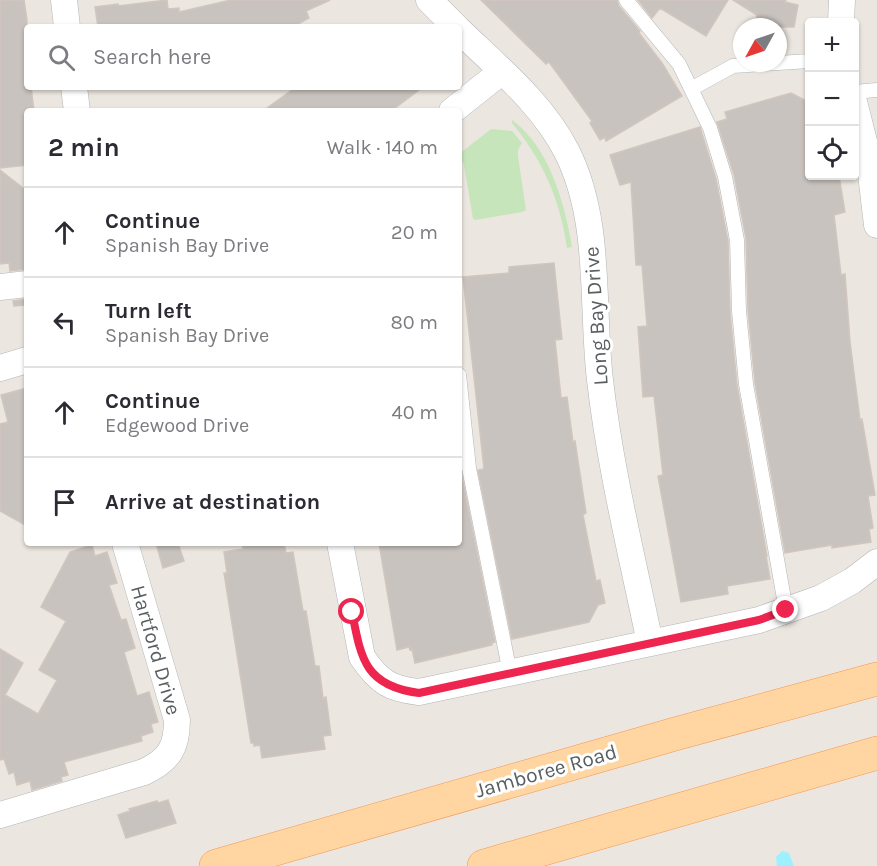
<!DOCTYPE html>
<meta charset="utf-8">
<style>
:root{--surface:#fff;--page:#f2f2f3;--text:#2b2b33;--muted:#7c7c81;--line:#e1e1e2}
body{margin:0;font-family:Karla,sans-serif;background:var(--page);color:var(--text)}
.controls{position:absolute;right:18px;top:18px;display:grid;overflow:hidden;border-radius:6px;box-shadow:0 2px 4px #0004}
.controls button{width:54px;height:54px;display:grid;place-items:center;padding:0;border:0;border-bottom:2px solid var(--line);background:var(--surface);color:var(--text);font:30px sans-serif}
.compass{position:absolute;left:733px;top:18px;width:54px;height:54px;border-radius:50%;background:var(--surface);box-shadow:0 2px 4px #0004;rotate:230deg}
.stop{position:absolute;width:18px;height:18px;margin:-14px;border:4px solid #ed254f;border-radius:50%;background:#fff}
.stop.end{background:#ed254f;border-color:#fff;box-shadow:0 2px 6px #0008}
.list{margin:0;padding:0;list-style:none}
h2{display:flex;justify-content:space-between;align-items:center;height:78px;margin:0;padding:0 24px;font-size:26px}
h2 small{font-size:20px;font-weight:400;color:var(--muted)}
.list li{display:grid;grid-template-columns:39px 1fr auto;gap:18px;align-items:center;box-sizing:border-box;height:90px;padding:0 24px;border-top:2px solid var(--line)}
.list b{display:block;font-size:22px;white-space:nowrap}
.list p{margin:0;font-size:20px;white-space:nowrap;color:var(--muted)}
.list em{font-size:20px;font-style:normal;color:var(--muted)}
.icon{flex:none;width:33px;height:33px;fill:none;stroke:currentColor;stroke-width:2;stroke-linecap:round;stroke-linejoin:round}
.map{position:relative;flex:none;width:877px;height:866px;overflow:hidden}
.search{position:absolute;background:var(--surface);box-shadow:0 2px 4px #0004;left:24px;top:24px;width:438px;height:66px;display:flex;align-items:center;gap:15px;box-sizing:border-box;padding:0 21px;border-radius:6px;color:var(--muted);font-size:22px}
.panel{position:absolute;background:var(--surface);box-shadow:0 2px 4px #0004;left:24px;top:108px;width:438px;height:438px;border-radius:6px}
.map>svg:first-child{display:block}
</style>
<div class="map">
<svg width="877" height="866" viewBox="0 0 877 866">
<rect width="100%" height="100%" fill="#ece6e0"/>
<path fill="#c7e5bb" d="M512,120C549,146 565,204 572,247L567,248C560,199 543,161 512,123Z
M491,129L512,131L522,143L518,150V156L526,210L522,212L476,220L473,219L464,165L459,154Z"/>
<path fill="#9df1ff" d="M782,851L789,853L794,866H777L776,857Z"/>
<path fill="#c9c3bf" stroke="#d1c6be" stroke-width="1.5" d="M0,0H24L27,20V87H31L34,111H27V165L0,168Z
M167,0L168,9L179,8V12L231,0H330L306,11L309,18L298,24L296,27H98L95,7L118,4V6Z
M481,0H617L619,6L640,31L639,33L662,63L682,96L606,141L605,137L600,140L590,123L592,121L549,62L546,64Z
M638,0H728L706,36L660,8L652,18Z
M733,0H786L785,2L798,5L794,27H755L757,15Z
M296,87H423L391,111H263Z
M791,93L810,103V176H839L845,212L834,215L841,275L845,274L850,342L860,420L862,419L875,495L868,496L873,528L869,529L871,542L832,548V545L785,553L755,383L748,310L746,238L734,175L717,122L727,119L725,112Z
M700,127L716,179L728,241L730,312L737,385L767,556H766L770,579L727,586L728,594L681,602L658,476L663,475L654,396L643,397L638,327L647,326L642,265H636L631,182L620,185L610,155Z
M0,170L27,191V269L10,271L9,263L0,264Z
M554,263L562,339L555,340L561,398L567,397L573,442L575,441L586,513L583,515L596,581L600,580L605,603L598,605L589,622L512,639L478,470L484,469L463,277L509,273V267Z
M27,299V305L14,306L13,301Z
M27,388V526L0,511V424L8,422L1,395Z
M461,472L495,642L492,643V645L415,663L412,649L410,650L409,647L397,650L379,543H459V473Z
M156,543H178L184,561L163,568Z
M242,543H284L286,553L293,552L303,611H306L315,666H319L323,698L326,697L331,735L323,736L325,749L262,758L260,745L254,746V743H251L224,573H227L224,552L243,549Z
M92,545L95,556L107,552L117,583L109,585L121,620L126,619L135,648L124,652L137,696L149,692L158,722L151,724L153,732L141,736L142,741L64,762L68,775L61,777L62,781L32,790L30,781L17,785L14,772L9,774L4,759L0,760V649L23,663L5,695L38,714L57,680L39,670L66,621L41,607L70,552Z
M168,800L176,823L126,838L118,815L130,811L129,809L157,801L158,803Z"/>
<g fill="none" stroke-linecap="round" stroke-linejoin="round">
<g stroke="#b1b5b8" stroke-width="15">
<path id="lane" d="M626,0L679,64L710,128L725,177L737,240L739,311L746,384L786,610
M778,63L810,61
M691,89L733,66L777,63
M854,92L877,90
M459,375L469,468L510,673"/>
</g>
<g stroke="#b1b5b8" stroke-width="27">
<path id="street" d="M64,0L67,27
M429,0L456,27
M841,22L842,0
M459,30C497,67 543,104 567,152C602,222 591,304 600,380C610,468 632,556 650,643
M74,87L77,111
M854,102L870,165L877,225
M452,111L501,72
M0,287L27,284
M0,368L27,360
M340,543L362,657C379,682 390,689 419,692L759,620L821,598L852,581L877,562
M0,815L144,772C169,760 177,748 177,720L125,543"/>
</g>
<g stroke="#f49751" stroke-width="34">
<path id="primary" d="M216,866L675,734L877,679
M484,866L877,753"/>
</g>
<use href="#lane" stroke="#fff" stroke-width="14"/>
<use href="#street" stroke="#fff" stroke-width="26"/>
<use href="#primary" stroke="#ffd5a2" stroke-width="33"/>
</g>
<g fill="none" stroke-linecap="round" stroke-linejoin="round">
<path stroke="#ed254f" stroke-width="8" d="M352,612C361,659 365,686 419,693L759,620L786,610"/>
</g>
<g text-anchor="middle" stroke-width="6" stroke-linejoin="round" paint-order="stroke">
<g font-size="21" fill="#595f61" stroke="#fff">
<text transform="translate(596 316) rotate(-94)" y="7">Long Bay Drive</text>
<text transform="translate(156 650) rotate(74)" y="7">Hartford Drive</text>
<text transform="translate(546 771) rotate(-16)" y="7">Jamboree Road</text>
</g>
</g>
</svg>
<div class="controls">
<button>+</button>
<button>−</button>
<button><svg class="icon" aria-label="locate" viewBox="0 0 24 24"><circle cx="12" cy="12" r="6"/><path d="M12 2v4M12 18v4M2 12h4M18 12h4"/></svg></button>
</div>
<svg class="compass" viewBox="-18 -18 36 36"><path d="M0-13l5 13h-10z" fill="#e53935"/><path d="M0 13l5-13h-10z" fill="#7c7c81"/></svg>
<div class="stop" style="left:352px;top:612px"></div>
<div class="stop end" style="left:786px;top:610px"></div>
<div class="search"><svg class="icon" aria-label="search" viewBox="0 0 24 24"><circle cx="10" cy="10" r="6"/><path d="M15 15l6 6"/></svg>Search here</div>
<section class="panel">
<h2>2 min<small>Walk · 140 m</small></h2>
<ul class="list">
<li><svg class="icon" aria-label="ahead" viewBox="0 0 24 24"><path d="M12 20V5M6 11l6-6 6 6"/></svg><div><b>Continue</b><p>Spanish Bay Drive</p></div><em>20 m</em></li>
<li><svg class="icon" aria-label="left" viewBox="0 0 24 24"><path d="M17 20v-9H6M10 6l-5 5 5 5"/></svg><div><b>Turn left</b><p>Spanish Bay Drive</p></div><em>80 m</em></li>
<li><svg class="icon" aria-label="ahead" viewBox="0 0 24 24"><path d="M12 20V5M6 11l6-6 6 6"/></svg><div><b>Continue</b><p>Edgewood Drive</p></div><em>40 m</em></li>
<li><svg class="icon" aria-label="arrive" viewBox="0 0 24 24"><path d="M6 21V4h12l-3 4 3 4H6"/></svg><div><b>Arrive at destination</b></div></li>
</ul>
</section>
</div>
